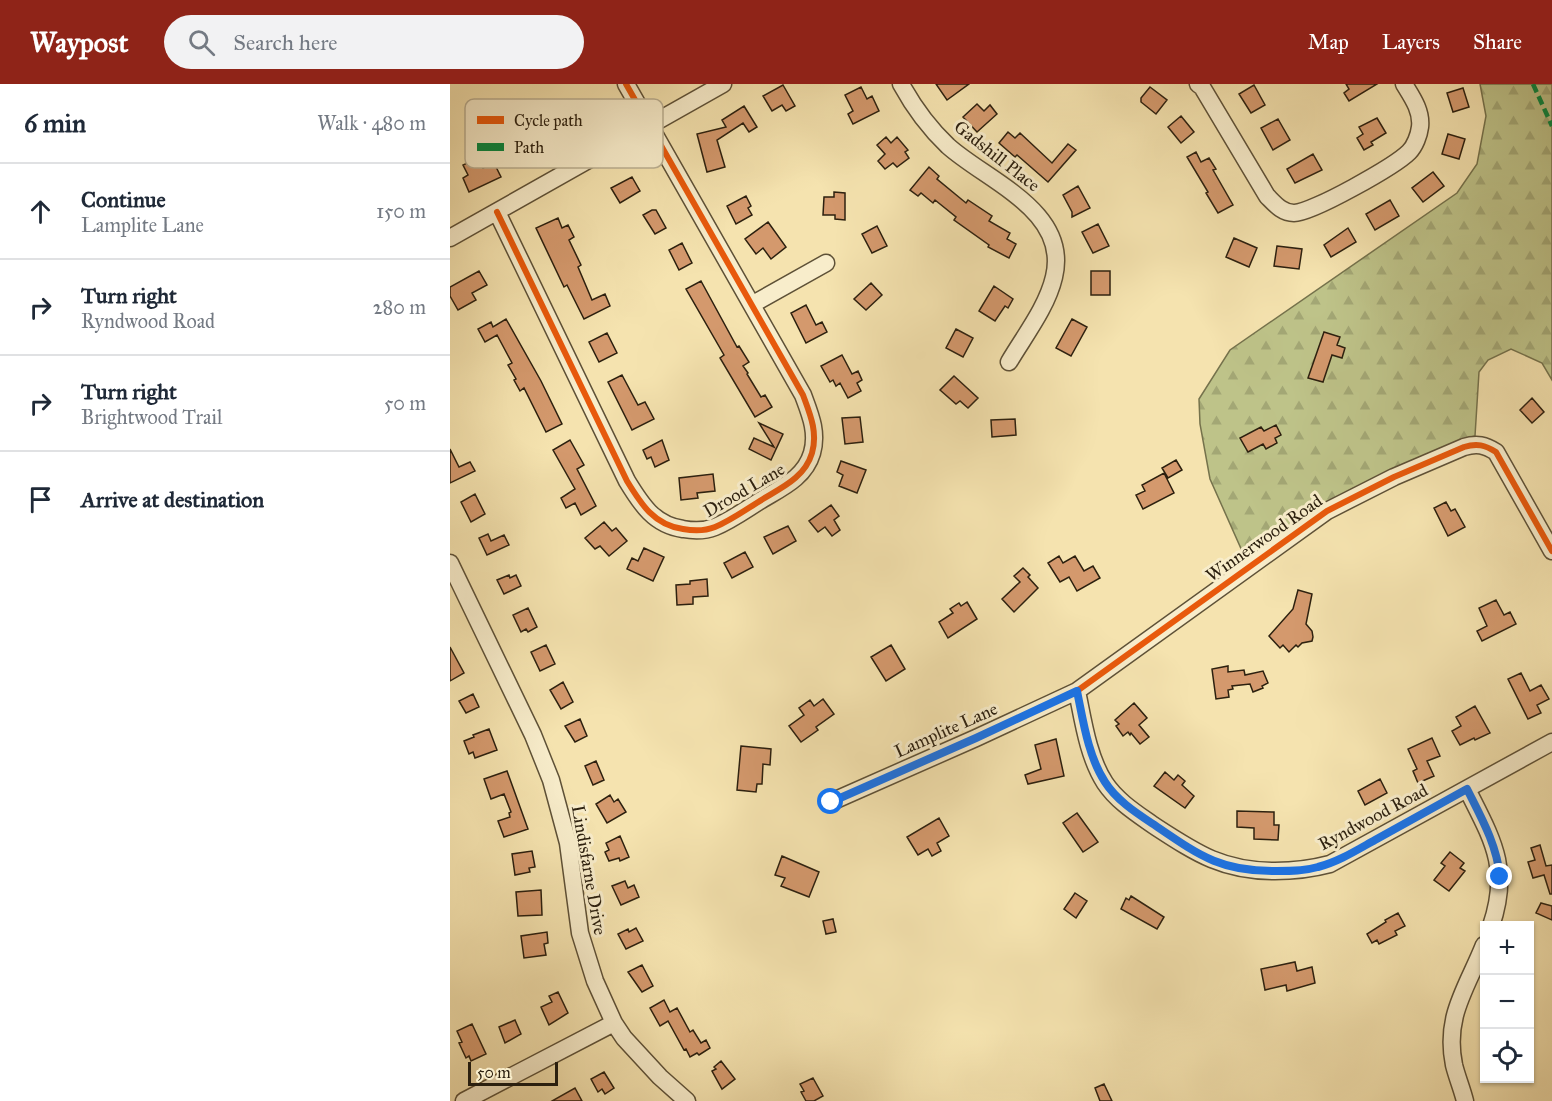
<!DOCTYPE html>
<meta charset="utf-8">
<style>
:root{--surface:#fff;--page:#f2f2f3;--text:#1f2937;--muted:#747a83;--line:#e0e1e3;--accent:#8f2418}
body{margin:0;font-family:"IM FELL Great Primer",serif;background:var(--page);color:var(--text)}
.controls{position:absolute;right:18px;bottom:18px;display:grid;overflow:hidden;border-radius:0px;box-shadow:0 2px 4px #0004}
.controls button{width:54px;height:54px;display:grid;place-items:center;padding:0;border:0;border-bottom:2px solid var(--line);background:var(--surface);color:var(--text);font:30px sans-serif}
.scale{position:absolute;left:18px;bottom:15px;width:90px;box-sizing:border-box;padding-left:6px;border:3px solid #2c200f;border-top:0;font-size:16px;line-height:21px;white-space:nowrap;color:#2c200f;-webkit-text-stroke:4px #f8edcb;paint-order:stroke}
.stop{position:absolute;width:18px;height:18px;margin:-14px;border:4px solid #1a73e8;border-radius:50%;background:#fff}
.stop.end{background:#1a73e8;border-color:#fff;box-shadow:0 2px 6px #0008}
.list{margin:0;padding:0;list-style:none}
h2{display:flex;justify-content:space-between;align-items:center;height:78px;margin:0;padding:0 24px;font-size:26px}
h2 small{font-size:20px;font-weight:400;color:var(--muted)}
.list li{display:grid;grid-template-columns:39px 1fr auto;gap:18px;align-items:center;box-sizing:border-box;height:96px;padding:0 24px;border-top:2px solid var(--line)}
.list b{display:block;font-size:22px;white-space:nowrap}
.list p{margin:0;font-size:20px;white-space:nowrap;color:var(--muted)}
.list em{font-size:20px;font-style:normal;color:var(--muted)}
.icon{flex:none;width:33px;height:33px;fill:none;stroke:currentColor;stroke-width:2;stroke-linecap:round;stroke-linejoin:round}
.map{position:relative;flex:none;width:1102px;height:1017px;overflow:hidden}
header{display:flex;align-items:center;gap:36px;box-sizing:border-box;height:84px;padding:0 30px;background:var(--accent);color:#fff}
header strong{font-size:28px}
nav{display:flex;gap:33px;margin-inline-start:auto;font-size:21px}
.search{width:420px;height:54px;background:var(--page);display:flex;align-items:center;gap:15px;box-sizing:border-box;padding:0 21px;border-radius:33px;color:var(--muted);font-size:22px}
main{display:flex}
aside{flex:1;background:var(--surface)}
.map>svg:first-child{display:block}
</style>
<header>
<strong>Waypost</strong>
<div class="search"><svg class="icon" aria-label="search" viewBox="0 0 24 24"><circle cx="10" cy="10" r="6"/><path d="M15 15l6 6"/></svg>Search here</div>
<nav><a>Map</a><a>Layers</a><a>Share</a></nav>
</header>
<main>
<aside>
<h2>6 min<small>Walk · 480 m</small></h2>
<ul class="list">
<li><svg class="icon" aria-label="ahead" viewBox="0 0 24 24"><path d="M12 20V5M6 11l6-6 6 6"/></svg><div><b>Continue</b><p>Lamplite Lane</p></div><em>150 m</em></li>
<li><svg class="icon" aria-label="right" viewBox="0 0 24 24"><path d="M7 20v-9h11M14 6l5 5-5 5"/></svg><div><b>Turn right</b><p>Ryndwood Road</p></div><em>280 m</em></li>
<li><svg class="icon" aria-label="right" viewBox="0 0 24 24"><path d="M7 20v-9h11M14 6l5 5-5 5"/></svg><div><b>Turn right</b><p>Brightwood Trail</p></div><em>50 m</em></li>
<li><svg class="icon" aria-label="arrive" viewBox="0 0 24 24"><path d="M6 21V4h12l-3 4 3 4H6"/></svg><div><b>Arrive at destination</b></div></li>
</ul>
</aside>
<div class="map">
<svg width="1102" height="1017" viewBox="0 0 1102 1017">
<defs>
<pattern id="forest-firs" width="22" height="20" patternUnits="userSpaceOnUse" patternTransform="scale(1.5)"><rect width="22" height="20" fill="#bec389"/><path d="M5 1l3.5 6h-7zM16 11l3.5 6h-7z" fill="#a3a775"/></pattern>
</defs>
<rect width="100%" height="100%" fill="#f5e3af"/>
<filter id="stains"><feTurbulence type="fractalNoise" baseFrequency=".00333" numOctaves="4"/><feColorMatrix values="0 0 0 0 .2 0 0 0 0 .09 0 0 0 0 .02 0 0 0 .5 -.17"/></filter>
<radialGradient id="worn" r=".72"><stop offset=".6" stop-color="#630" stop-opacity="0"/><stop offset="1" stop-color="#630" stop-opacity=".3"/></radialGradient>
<path fill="url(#forest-firs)" stroke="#75724c" stroke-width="1.5" d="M1030,0H1102V296L1092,279L1061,265L1038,276L1029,288L1025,352L1017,354L902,405L797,478L760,395L750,340L749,315L780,266L1007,109L1027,80L1036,32Z"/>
<path fill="#d4996d" stroke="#2c200f" stroke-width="1.5" d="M486,0H519L497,16Z
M896,0H927L899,17L894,9L899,5Z
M333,1L345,22L336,27L332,21L322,27L313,12Z
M804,1L815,21L801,29L789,10Z
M411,3L417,15L422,12L429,27L403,40L398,30L403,27L395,11Z
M700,3L717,16L706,30L691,18V14Z
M1013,4L1019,23L1003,28L997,9Z
M527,20L534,27L540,21L547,30L527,48L513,33Z
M294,22L307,43L299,48L293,39L267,56L275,83L257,88L247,50L276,43L272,36Z
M731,32L744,48L731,59L718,43Z
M927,34L936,49L921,58L923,61L914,66L907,54L913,50L909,43Z
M828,35L840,56L823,66L811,44Z
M558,48L565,54L570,49L602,79L618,60L626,66L598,98L567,71L565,73L549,59Z
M998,50L1015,55L1009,75L992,70Z
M436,53L441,59L447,53L458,66L455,68L459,74L447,83L443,79L435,85L428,77L435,70L427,61Z
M746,68L751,78L759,74L766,85L763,86L783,121L768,129L756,109L758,108L737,73Z
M863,70L872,86L845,99L837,85Z
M28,74L33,84L44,79L51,93L19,108L13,94L18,91L13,81Z
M479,83L489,92L487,95L516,119L518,116L542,132L539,137L560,149L557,155L566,160L559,174L538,163L539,161L504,136L506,133L485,116L483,119L471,109L468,112L460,106Z
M983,88L994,102L973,118L962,104Z
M182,93L190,107L170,119L161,104Z
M628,102L640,124L622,133V128L613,111Z
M384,108L395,109V136L385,135V131H373L374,113H384Z
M296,112L301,122L298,124L302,131L286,140L277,122Z
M940,116L949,132L925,146L916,130Z
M202,126H206L216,144L205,150L193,131Z
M108,134L112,144L118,141L124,153L119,156L131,181L128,183L142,216L155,210L160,222L134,235L117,201L114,203L86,144Z
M318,138L336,163L321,175L313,164L306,170L295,155Z
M648,140L659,162L643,169L632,148Z
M427,142L437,162L422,169L412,150Z
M898,144L906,158L881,173L874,161Z
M784,154L807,164L799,183L776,173Z
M232,159L242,179L229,186L219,166Z
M827,162L852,165L849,185L824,182Z
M29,187L37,201L22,209L26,216L8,226L0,212V203Z
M641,187H660V211H641Z
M251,197L287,263L289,262L299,278L293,282L298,289L297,290L311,313L315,311L322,323L305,333L270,274L274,271L236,205Z
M421,199L432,211L416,226L404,215Z
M544,202L563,215L558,224L555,222L545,237L529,227Z
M356,221L366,241L372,238L377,248L356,259L341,229Z
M56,235L91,297L112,340L96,348L74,304L70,307L64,296L66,295L58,281L62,279L47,251L35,258L28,245L41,238L43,243Z
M622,235L637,243L621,272L606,264Z
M506,245L523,254L513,273L496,264Z
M874,248L890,253L887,261L895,264L892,274L882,271L873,298L858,294Z
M157,249L167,269L149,278L139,258Z
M392,271L402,290L408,287L412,296L407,299L411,307L398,314L390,299L386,302L383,296L380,298L371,282Z
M172,291L188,321L195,318L204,335L182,346L158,298Z
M504,292L528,314L518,324L510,317L506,320L490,306Z
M1082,314L1094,328L1082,339L1070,326Z
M410,333L413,358L395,360L392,334Z
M565,335L566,351L542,353L541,336Z
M309,339L333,350L321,376L299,365L304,354L324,363Z
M826,341L831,351L825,354L827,359L816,365L813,360L798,368L790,354L811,343L814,347Z
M120,356L134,381L127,385L146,422L131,431L125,419L116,424L111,414L125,405L103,366Z
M212,356L219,376L205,383L201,373L197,375L193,366Z
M0,365L9,383L20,378L25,387L0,399Z
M726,376L732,386L718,394L712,384Z
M391,377L416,386L407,409L389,402L393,391L387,388Z
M714,389L724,409L693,425L686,411L695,407L692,401Z
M263,390L265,407L247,409L248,414L231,416L229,394Z
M25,410L35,430L21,438L11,418Z
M996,418L1001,427L1005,425L1015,443L998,452L984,424Z
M381,421L389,432L384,436L390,446L382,452L375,443L368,448L359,437Z
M154,438L162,447L166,444L177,457L159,472L150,462L145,465L135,454Z
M338,442L346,457L323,470L314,453Z
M38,450L41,457L54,451L59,461L37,471L29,454Z
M194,464L214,473L203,497L177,485L182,474L188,477Z
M295,468L303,483L282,494L274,479Z
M609,472L613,479L625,472L634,487L643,482L650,494L627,507L619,493L610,498L598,479Z
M573,484L580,491L578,493L588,504L564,528L552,515L570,498L564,492Z
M59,491L60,494L66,491L71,502L54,510L47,496Z
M257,495L258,512L243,513V520L227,521L226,501L240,500V497Z
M848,506L862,510L856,540L862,547L863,553L862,557L852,559L848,563L846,561L839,568L833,561L830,564L819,552L843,525Z
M1046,516L1054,531L1060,528L1066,540L1032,557L1027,547L1037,542L1029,524Z
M517,518L527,535L498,554L489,538L503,529L500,525L509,519L511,522Z
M78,524L87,543L78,548L76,545L71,548L63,531Z
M96,561L105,580L90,587L81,568Z
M441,561L455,585L436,597L421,573Z
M0,563L14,589L0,597Z
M778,582V588L794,586L795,591L813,587L818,599L812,602L813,604L803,608L800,600L782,602L783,605L778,606L779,613L766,615L762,585Z
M1071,589L1080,607L1091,601L1099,615L1087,621L1091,629L1078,635L1058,595Z
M113,598L123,618L111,625L100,606Z
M23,610L29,623L16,629L9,617Z
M373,615L384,630L366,643L368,646L351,658L339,642L354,631L349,624L360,616L364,622Z
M684,619L697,634L689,641L699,653L690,660L681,649L680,651L678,648L673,652L666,642L669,640L665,636Z
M1025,622L1040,649L1025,656L1024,654L1010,661L1002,647L1011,642L1006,633Z
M130,635L137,652L125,658L115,642Z
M39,645L47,666L25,674L23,668L19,670L14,657L24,653L23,651Z
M982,654L990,672L977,677L984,692L968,699L963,687L967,685L958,665Z
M606,655L614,692L578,700L575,691L591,685L585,661Z
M291,662L321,665L320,681L313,680L312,700H307L306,708L287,706Z
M146,677L154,696L143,701L135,682Z
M57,687L78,745L54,753L48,737L60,733L59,729L61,728L54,710L41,715L34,695Z
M715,688L724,696L728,691L735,697L732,701L744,712L735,724L704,702Z
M930,695L937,709L915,721L908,707Z
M160,711L164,718L168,715L176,728L157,739L146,720Z
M787,727L824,728V741H829L828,756L804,755V744L787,743Z
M627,729L648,758L633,768L613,739Z
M489,734L499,752L487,759L491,767L482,772L478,765L468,771L457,753Z
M170,752L179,773L170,777L169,774L159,777L155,768L159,766L156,759Z
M1090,761L1096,782L1102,781V810H1100L1094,791L1083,794L1078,778L1085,776L1081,764Z
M82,767L85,783L79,784L80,788L65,791L62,770Z
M1000,768L1014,779L1010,784L1015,787L999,807L984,796L995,782L991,779Z
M332,772L369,788L359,813L331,802L335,794L325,791Z
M175,797L178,804L184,801L189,813L171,821L162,802Z
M91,806L92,831L68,832L66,808Z
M625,809L637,817L626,834L614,825Z
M681,812L714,833L707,845L671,825L676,814L679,816Z
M1091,819L1102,822V836L1086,829Z
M948,829L955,842L945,847L947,851L929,860L927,856L922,859L917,850L936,838L935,836Z
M383,835L386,848L376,850L373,837Z
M186,844L193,857L176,865L168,850L178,845L179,848Z
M97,848L98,859L94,860L96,871L74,874L71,852Z
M845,878L847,887L862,883L865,899L837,907L836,901L815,906L811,885Z
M192,881L203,902L192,908L178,888Z
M108,908L118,929L99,941L91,923L102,918L99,912Z
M214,916L220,928L227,924L240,948L243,946L251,959L256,956L260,964L249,971L247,969L240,973L236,965L234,966L218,937L210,942L200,924Z
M65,936L71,950L55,959L49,943Z
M22,940L36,970L21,977L19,972L16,974L9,959L12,958L7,947Z
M271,977L285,995L272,1005L262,987L266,985L264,983Z
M154,988L164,1004L155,1010L152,1005L148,1008L141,995Z
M363,994L373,1012L364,1017H356L351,1008L354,1007L350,1000Z
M654,1000L662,1017H650L645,1004Z
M125,1004L132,1017H102Z"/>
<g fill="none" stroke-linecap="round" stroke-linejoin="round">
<g stroke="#5e5137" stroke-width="19">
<path id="minor" d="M451,0C463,22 480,45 498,62C537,97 620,127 604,193C597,223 575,251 559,278
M748,0L752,3L817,112C825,120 832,129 844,129C862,129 945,82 959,68C965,62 969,51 970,43C972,27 962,13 954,0
M47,128L177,397C191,420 204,441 233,445C244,447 255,447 265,443C282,436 298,424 313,415C333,403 355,393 362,369C368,348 360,330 353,311L176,0
M0,154L273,0
M303,220L376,179
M0,479L83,651L101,696L118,759L130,849L145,897L164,939L174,954L210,993L237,1017
M627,607C633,636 638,673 655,699C667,717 686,729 703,741C746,769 772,787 825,787C844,787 861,785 880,780L1102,658
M1017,705C1042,755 1061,784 1041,842
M381,718L526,654L627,607L877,427L944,393L1014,363C1027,359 1035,361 1046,368L1102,467
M14,1017L164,939
M1015,1017C1012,1005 1007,993 1004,981C994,932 1017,904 1034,861"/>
</g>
<use href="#minor" stroke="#f8edcb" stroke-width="16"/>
<path stroke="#00873e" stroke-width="4.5" stroke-dasharray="9 4.5" stroke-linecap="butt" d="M1083,0L1102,42"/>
<g stroke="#f8edcb" stroke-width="10">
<path id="cycleway" d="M47,128L177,397C191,420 204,441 233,445C244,447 255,447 265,443C282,436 298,424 313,415C333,403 355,393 362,369C368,348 360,330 353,311L176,0
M381,718L526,654L627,607L877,427L944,393L1014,363C1027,359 1035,361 1046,368L1102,467"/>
</g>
<use href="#cycleway" stroke="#e8590c" stroke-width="6"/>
</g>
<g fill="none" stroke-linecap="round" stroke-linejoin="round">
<path stroke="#1a73e8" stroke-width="8" d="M381,718L526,654L627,607C633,636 638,672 655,698C667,717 688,730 706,742C750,772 772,788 827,787C841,787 854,787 868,783C888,778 907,766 925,756C956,739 986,722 1017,705C1031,733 1047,761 1050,793"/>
</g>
<g text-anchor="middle" stroke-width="6" stroke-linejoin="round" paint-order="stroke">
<g font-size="18" fill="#2c200f" stroke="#f8edcb">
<text transform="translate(547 72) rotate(38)" y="6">Gadshill Place</text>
<text transform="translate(294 406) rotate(-30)" y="6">Drood Lane</text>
<text transform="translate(814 454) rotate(-35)" y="6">Winnerwood Road</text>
<text transform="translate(496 646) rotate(-24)" y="6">Lamplite Lane</text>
<text transform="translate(923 733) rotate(-28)" y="6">Ryndwood Road</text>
<text transform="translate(139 786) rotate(80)" y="6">Lindisfarne Drive</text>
</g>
</g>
<rect x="15" y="15" width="198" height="69" rx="9" fill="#f8edcb" stroke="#bbb093" stroke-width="1.5"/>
<rect x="27" y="32" width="27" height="8" fill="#e8590c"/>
<rect x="27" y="59" width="27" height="8" fill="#00873e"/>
<g font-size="16" fill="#2c200f">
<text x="64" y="42">Cycle path</text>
<text x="64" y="69">Path</text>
</g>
<rect width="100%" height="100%" filter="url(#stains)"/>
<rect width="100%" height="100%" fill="url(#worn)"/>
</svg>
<div class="controls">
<button>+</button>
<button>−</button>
<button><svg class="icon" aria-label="locate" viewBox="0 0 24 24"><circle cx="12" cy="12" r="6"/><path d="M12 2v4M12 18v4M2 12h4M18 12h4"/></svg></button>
</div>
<div class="scale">50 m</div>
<div class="stop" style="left:381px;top:718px"></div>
<div class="stop end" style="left:1050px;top:793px"></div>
</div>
</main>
